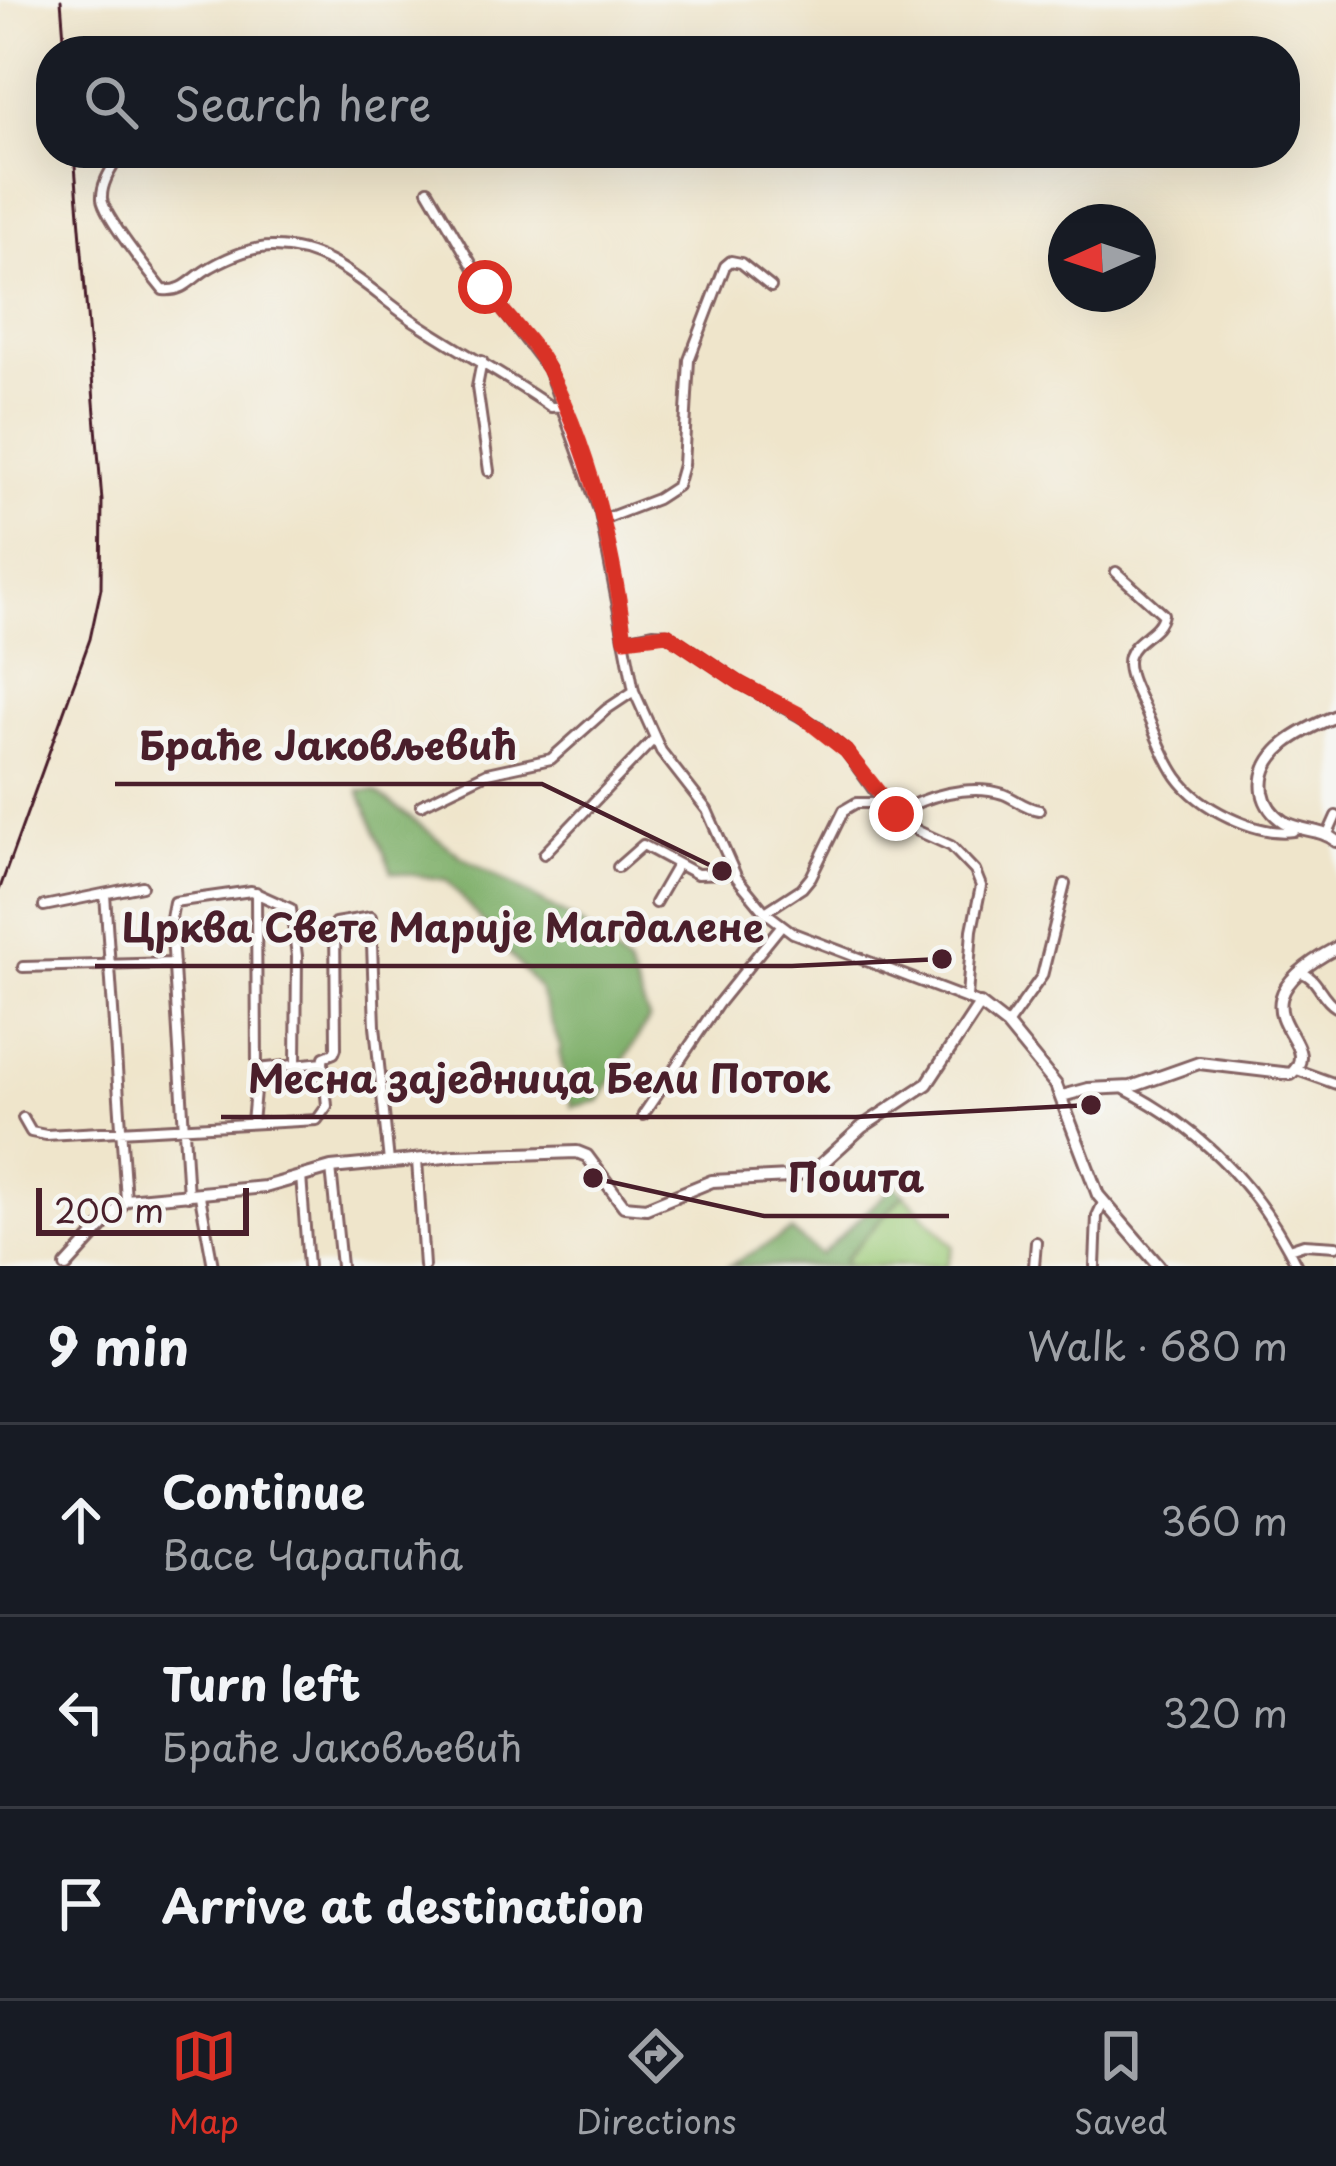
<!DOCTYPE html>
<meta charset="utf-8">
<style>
:root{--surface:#171b24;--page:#242831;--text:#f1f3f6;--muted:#9ea1a6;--line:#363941;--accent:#d93025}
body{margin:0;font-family:"Playpen Sans",sans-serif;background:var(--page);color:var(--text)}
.compass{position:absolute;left:1048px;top:204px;width:108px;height:108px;border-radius:50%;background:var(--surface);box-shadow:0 12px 48px #0002;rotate:267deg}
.scale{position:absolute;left:36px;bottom:30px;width:213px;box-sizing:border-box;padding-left:12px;border:6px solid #4a1f2b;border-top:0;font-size:33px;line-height:42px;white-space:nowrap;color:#4a1f2b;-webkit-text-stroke:9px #f6f6f2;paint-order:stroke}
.stop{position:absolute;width:36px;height:36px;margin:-27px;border:9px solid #d93025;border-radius:50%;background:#fff}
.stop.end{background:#d93025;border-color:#fff;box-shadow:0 3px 12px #0008}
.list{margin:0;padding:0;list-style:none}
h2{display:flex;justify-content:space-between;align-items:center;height:156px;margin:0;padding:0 48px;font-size:51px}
h2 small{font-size:39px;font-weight:400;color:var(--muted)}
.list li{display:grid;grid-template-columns:78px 1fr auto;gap:36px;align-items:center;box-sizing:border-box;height:192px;padding:0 48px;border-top:3px solid var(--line)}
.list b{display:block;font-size:45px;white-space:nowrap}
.list p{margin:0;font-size:39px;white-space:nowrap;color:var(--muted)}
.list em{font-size:39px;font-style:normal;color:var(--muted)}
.icon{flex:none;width:66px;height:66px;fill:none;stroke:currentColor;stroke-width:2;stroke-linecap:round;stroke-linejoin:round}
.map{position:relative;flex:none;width:1336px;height:1266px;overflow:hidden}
.search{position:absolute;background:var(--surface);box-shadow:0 12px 48px #0002;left:36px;right:36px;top:36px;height:132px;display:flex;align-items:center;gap:30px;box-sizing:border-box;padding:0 42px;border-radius:48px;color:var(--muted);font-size:45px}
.sheet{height:732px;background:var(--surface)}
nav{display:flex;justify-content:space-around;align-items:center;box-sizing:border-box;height:168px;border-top:3px solid var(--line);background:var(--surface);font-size:33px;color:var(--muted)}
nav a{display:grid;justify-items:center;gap:6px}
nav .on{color:var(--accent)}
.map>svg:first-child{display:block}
</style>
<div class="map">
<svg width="1336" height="1266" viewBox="0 0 1336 1266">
<rect width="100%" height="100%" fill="#f6f6f2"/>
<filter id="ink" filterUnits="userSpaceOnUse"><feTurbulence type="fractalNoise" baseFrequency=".00833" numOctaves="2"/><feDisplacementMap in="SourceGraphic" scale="24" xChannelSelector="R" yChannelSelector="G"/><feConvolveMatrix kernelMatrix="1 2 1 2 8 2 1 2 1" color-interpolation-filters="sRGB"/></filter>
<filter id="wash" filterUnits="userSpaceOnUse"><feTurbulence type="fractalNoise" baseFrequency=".004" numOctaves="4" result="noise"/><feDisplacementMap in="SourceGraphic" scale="48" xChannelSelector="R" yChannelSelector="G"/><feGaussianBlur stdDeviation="2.7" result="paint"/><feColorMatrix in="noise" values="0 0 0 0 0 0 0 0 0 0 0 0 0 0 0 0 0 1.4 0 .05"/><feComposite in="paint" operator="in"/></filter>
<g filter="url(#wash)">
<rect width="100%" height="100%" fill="#efe5cb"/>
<path fill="#9dcb79" stroke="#747552" stroke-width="3" d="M904,1194L953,1246L946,1266H848L843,1260Z"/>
<path fill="#7eaf69" stroke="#64674a" stroke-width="3" d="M359,791H375L462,857L580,923L628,966L649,1019L599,1101L572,1107L559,1052L561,1049L539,989L447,880L392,872Z
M895,1185L904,1194L844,1260L848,1266H729L791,1231L820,1255Z"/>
</g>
<g filter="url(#ink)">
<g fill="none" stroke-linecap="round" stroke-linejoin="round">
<g stroke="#846463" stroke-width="14">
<path id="minor" d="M121,153C113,167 101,182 102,199C104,216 150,274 163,290C185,293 193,276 211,267C229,257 251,247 272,247C333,246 371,293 417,323C461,352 508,377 551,407L563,406
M428,190L485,287L548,369L600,513L634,691L661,751L707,810L737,878L765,912L793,933L980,1004
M482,361L477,387L489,471
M602,520L657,499L677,486L683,465L689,360L725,266L731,261L741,263L771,287
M1116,572L1163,614C1160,633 1135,638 1129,656C1124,671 1139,696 1145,710C1155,732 1163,757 1177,777C1199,808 1256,836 1293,831L1295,827
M625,639L653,633L667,634L740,683L817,726L846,751L883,803L918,831L951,846L975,871L981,886L972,930L967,997
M421,805L487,773L551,759L607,709L634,691
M896,814C924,796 970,783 1003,794C1016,799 1025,808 1039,810
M1328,834L1336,816
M544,854L654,739
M618,867L643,845L697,874L734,873
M105,894L126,1200
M655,903L677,865
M44,906L142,886
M765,912L802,888L811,877L844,810L856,803H883
M23,967L174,963
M1299,972C1319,977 1319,997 1336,1007
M1007,1025L1042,976L1065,884
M323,1062L324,1057L334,1053L336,1048L335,923L371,917L375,1026L389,1162
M257,1069L323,1062
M1297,1070L1336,1084
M1126,1090C1203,1130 1259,1188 1297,1266
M643,1115L718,1004L781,926
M23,1118L31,1132L46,1135L317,1120L327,1106L323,1062
M252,1123L257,1069L256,892
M417,1160L424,1266
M331,1168L341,1266
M301,1176L308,1266
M188,1196L171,918L174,902L251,891L291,909L297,956L296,1064
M200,1196L213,1266
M1289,1249L1304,1244L1336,1246
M1034,1266L1036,1242
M1095,1266L1097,1216L1103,1203"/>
</g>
<g stroke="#846463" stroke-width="16">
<path id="tertiary" d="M1336,716C1305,729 1257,750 1263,792C1265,804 1273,815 1284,822C1301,832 1321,828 1336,841
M1062,1096L1088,1089L1131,1087L1199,1063L1291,1074C1331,1039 1218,1011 1336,948
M66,1266L126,1200L265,1187L331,1168L455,1156L577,1152L587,1156L624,1206L646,1208L712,1181L790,1177L817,1168L862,1127L927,1084L980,1004L1007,1025L1056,1085L1098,1195L1159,1266"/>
</g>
<use href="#minor" stroke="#fff" stroke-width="8"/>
<use href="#tertiary" stroke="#fff" stroke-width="10"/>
<path stroke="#4a1f2b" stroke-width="3" d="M61,0L65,51
M0,888L90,639L101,588L102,501L74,153"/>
</g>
</g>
<g fill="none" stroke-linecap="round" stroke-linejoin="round" filter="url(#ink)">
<path stroke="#d93025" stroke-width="15" d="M485,287C504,316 532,338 548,369C590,450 613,549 625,639L667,634L740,683L799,714L846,751L896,814"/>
</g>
<path fill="none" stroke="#4a1f2b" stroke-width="4.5" d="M722 871L542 784H115M942 959L792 966H95M1091 1105L856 1117H221M593 1178L764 1216H949"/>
<g fill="#4a1f2b" stroke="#f6f6f2" stroke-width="4.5">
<circle cx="722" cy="871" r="12"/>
<circle cx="942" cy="959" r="12"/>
<circle cx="1091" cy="1105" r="12"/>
<circle cx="593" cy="1178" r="12"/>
</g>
<g font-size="39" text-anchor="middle" font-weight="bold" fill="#4a1f2b" stroke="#f6f6f2" stroke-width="9" stroke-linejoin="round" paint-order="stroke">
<text x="328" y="760">Браће Јаковљевић</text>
<text x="443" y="942">Црква Свете Марије Магдалене</text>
<text x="539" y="1093">Месна заједница Бели Поток</text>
<text x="856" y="1192">Пошта</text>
</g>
</svg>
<svg class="compass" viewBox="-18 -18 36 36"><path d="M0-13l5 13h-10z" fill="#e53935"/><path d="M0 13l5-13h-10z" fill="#9ea1a6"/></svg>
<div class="scale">200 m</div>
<div class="stop" style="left:485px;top:287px"></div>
<div class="stop end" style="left:896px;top:814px"></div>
<div class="search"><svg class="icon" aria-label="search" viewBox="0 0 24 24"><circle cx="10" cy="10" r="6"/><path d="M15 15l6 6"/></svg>Search here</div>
</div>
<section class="sheet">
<h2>9 min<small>Walk · 680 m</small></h2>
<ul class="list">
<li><svg class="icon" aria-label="ahead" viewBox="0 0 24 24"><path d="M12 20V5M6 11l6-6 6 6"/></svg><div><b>Continue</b><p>Васе Чарапића</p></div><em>360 m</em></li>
<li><svg class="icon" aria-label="left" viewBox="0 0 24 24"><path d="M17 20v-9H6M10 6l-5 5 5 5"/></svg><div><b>Turn left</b><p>Браће Јаковљевић</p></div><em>320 m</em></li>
<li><svg class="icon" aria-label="arrive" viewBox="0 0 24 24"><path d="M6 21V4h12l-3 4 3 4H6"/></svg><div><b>Arrive at destination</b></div></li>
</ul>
</section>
<nav>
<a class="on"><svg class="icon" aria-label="map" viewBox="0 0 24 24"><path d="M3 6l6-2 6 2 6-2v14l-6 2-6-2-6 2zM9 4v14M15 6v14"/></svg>Map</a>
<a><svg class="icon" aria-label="directions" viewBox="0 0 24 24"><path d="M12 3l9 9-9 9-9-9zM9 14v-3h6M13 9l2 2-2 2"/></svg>Directions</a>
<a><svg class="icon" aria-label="saved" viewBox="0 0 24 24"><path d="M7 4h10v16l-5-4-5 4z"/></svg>Saved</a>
</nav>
